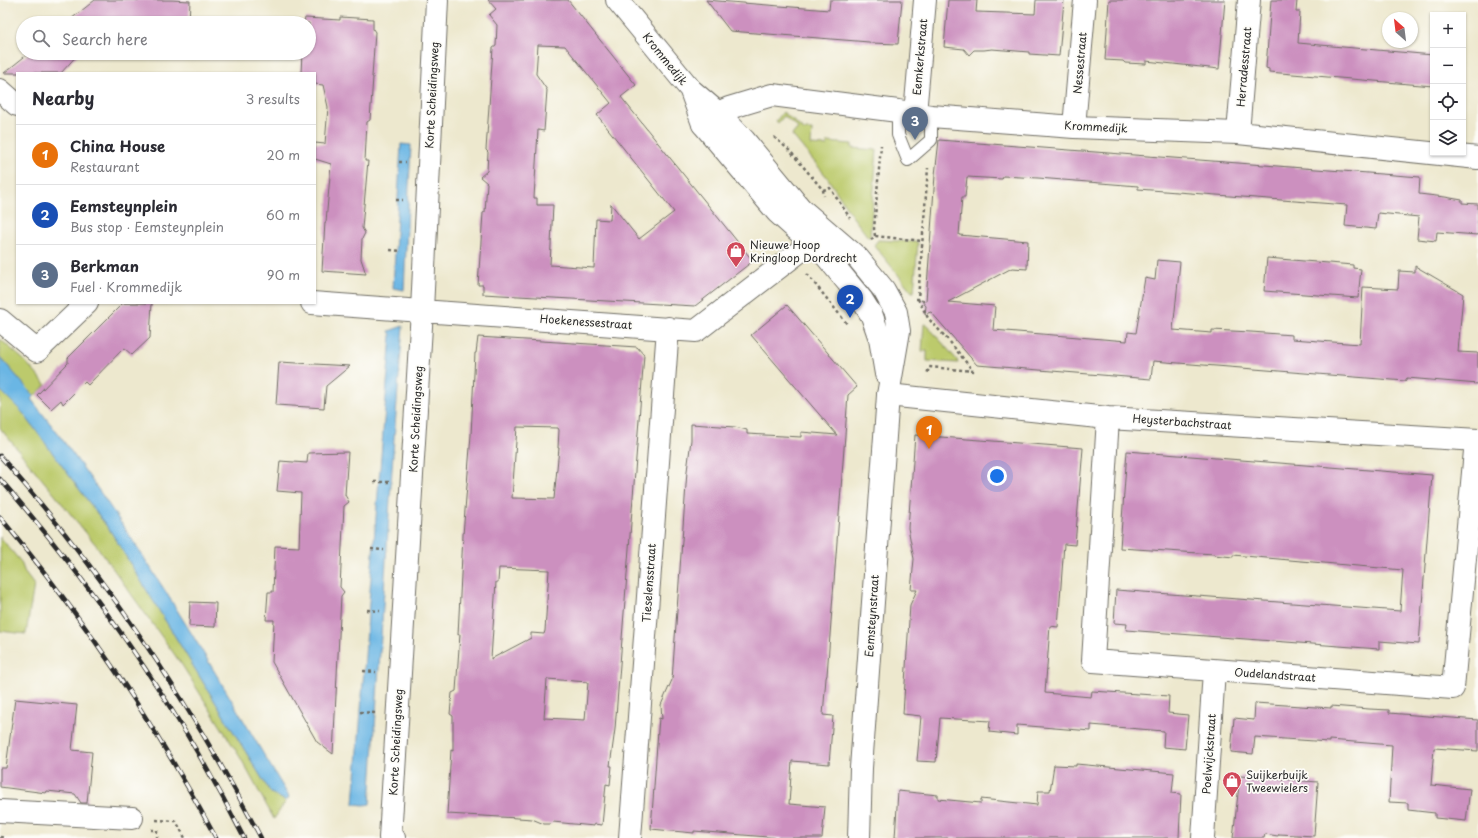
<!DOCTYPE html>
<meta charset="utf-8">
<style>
:root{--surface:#fff;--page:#f7f7f7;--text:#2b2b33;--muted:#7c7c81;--line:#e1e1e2;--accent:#d1495b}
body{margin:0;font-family:"Playpen Sans",sans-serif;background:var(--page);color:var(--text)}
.controls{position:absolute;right:12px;top:12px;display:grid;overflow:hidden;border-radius:0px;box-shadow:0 1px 3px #0004}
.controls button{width:36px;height:36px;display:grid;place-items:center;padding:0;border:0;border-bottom:1px solid var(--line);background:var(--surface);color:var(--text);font:20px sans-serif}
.compass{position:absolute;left:1382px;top:12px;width:36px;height:36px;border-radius:50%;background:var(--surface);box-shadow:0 1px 3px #0004;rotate:332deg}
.you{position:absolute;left:997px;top:476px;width:14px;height:14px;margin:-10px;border:3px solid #fff;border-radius:50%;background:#1a73e8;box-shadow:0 0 0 6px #1a73e833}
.badge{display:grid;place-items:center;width:26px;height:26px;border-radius:50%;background:var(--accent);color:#fff;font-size:13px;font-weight:700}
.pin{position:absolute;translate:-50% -33px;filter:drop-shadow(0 1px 2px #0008)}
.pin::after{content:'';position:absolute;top:21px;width:14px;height:12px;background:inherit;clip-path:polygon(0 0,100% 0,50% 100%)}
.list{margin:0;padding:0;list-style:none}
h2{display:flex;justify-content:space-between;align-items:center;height:52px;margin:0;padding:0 16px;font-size:17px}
h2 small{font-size:13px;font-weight:400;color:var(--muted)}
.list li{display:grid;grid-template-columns:26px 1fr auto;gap:12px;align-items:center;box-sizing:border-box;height:60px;padding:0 16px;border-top:1px solid var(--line)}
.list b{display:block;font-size:15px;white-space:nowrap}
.list p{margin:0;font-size:13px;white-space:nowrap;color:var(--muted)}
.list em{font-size:13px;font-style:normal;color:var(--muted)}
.icon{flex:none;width:22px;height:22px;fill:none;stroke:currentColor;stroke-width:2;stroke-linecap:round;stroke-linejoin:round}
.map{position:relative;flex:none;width:1478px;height:838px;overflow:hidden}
.search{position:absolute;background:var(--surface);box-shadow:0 1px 3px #0004;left:16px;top:16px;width:300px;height:44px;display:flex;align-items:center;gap:10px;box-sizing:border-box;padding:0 14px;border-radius:22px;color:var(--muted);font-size:15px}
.panel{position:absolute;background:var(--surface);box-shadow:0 1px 3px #0004;left:16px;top:72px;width:300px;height:232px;border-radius:0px}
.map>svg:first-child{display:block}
</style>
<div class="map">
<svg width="1478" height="838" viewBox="0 0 1478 838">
<rect width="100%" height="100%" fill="#fdfcf7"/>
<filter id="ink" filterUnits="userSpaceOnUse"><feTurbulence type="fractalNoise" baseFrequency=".025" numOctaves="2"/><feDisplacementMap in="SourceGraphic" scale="8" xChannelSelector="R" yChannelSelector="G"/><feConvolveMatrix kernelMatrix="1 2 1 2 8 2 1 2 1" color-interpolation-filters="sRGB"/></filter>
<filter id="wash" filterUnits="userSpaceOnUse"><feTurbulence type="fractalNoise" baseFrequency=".012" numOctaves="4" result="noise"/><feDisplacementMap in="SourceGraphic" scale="16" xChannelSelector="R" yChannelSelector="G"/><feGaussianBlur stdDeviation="0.9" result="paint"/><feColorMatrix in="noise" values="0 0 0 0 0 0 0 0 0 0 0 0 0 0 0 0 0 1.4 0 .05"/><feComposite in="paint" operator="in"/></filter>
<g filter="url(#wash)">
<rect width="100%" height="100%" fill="#ede8ce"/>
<path fill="#bcca6c" stroke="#747a4c" d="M783,112L804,130H812L811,145L827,146V142L852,144V148L877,150L870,237H868L852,216L827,177L792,135L798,128L784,116L778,123L776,121Z
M878,240L918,242L914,292H912L874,245Z
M924,324L927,325L957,360L958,363L927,361V351H922Z
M0,339L24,360L46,385L34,396L0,357Z
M0,390L23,413L111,532L271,793L286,801L274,819L240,757L182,665L96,545L0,428Z
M0,537L21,562L25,573L34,585L26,634L0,631Z"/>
<path fill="#6bb6e4" stroke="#4b7088" d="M401,144L411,145L404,290L393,288Z
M403,326L394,439L370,804L364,805L354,804L369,602L391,335L389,331Z
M0,357L34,396L31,399C130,523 208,661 289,797L286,801L271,793L111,532L23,413L0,390Z"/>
<g id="blocks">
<path fill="#cc90bf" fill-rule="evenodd" d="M95,0H172L190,1L189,23H66Z
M488,0H568L636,85L621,97L753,261L695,306L483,294V285H478L483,213L485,212L487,183L480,177L487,171L488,152L486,150L491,77L493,48L496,46L497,25L489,15L496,9ZM538,45L565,46L611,103L597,115L674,212L639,239L611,204L610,220L596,219L594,268L550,265L553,205H537V198H534L538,130L544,131L547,90L536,74Z
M706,0L829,10L830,0H902L898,44L871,43L869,42L730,31Z
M948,0H977L976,12L1035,14L1036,0H1064L1059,56L1029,54V52L992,49L984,50H974L969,55L964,49L944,47Z
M1109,0H1225L1219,69L1146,61V64L1125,63L1123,61L1105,60Z
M1271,0H1297L1296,12H1300L1298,43L1433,55V86L1269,72V69L1266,68Z
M340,17L373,19V29L375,32L372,77H373L370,120L367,122L365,161H368L362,228L365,233L362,239L361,259L366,274L322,271L325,222H326L331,164L315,159V143L325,144L328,107L323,85L315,84V73H301L302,53H309V23H304L305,18L340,20Z
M29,53H79L61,73H4Z
M939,140L1420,177L1419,194L1445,197L1462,200V203L1478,204V235L1437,232L1436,241L1417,239L1419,217L1378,213L1376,229L1345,226L1347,205L1138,189V186L1038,178L1003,176L1002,179L967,177L965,197H962L959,235L1028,241L1027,269L1012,268L948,302L995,306L993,330L1127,341L1128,332L1136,333L1145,278L1155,280L1157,260L1180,262L1173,330L1212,333V330L1251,332L1292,335V339L1360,344L1363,287L1398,289L1399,271L1415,272V266L1463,294L1458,352L1478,353V384L1407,378L1405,381L1153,361L1151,379L977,365L931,312L925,314L926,306L921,300L926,301L935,175Z
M1267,258L1353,265V268L1361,269L1358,298L1264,291Z
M123,303H152L150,338L132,355L124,348L88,385L85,382L63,404L61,400L51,409L37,395L68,363V358Z
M787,305L857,387L848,395L827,675L826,678L823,715L833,716L829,764L792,761L789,804L825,807L822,838H780L694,831V833L651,829L658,730L659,718L662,719L661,705L672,680L687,471L691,440V424L735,427L747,430V434L801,437V432L837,435L751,335Z
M478,337L637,347L644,355L615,729L610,766H612L610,785L606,784L602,825L594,824V826L553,822L551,824H544L532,819L518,818L447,814L451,750L453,751V716L450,714L452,693L456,691L460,634L458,635L463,535L471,435L475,353H476ZM517,427L558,428L559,430L558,448H559L554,499L512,498ZM499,568L549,570L545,631L544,634L531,633V638L491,659L496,582H498ZM547,679L588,682L585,720L544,718Z
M279,362L350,366L326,386L324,408L276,405Z
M915,435L1083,448L1075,545L1064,544L1058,627L1050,626L1045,693L1091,697L1092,691L1169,696L1168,713L1188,715L1185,749L1163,747L1164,731L1091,725V731L1017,725V735L989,732L990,721L940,718L936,762L917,761L921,716L903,714L910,605L917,590H911L914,559L908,528Z
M1127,451L1432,475L1419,644L1379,641V649L1126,630L1127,624L1114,623L1116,590L1400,611L1403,570L1233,555V557L1214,555V554L1120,548Z
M348,452L345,495L349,502L344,506L340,587L344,592L341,596L333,754L317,742L272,662L274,620H266L268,592H273L275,546L299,547L301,493L277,491L280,461L307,463L308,453Z
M190,602L216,603L215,627L189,626Z
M15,699L77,705L72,750L92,752L87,803H81L75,794L47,791L46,793L0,787V768H6Z
M1255,703L1331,708V706L1369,709L1389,710V713L1478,720V751L1434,748L1431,785L1470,789L1466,821L1435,818V813L1408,810V803L1389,802L1392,745L1329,740V742L1255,737L1253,754L1231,752L1234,718L1254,720Z
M1076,764L1174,773L1172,793L1181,794L1179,838H895L898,791L938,795V799L981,803V799L1037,805L1038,791H1050L1054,765L1076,766Z
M1240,776L1318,782L1314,836L1279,834L1278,836L1265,834L1264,838H1233Z"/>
</g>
</g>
<g filter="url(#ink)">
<use href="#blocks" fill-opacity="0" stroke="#6f6d64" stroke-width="1"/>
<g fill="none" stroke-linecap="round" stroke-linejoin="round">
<g stroke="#6f6d64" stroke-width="14">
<path id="service" d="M898,111V135L908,160L931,140V116"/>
</g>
<g stroke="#6f6d64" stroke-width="24">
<path id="minor" d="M0,90L17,105
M915,114L925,0
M703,124L718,113L729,108L772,95L898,111L931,116L1074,127L1238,133L1478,158
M1074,127L1085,0
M1238,133L1249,0
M312,303L696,331L825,232
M0,320L37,351L87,303
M888,395L1108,418L1478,440
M1108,418L1093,661L1453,688L1476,440
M0,811L132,818
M394,838H390L422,310L437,0
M630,838L668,328
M1203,838L1214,671"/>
</g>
<g stroke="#6f6d64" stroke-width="24">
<path id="tertiary" d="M617,0L691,90L718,113L744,140L800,208L858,258L884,290L896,312L899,331L888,395L861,768L859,838
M691,91L703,124L777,212L826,256L862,300L872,316L880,339L886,374"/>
</g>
<path stroke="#6f6d64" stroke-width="2.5" stroke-dasharray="3 3" stroke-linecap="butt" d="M774,137L790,151L823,190L824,196
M399,162H406
M823,190L830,188L850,218
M396,200H403
M875,236L874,229L881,145
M871,240L875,236L923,241
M390,250L402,251
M807,274L848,325
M916,299H918L928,168
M918,299L928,318L950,342L973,371L929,367L927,375
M374,482H389
M371,549L384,550
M367,610L380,611
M363,671L376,672
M360,712L375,713
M156,820L176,821L185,838
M151,830H157V838
M0,837L6,838"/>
<use href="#service" stroke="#fff" stroke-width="12"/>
<use href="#minor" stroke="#fff" stroke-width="22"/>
<use href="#tertiary" stroke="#fff" stroke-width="22"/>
<g stroke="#2b2b2b" stroke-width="4.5">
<path id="rail" d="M0,456C103,572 189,701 261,838
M0,479C95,588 179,709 244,838
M0,517C83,617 155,724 216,838"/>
</g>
<use href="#rail" stroke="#fdfcf7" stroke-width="3" stroke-dasharray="9" stroke-linecap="butt"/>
</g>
</g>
<defs>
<g id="shop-pin" transform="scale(1)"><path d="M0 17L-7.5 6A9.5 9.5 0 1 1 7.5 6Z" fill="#d1495b" stroke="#fdfcf7"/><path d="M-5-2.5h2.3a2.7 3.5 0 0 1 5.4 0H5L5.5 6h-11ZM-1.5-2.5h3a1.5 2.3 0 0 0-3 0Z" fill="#fff"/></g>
</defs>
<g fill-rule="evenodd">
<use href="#shop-pin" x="736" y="251"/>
<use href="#shop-pin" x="1232" y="781"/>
</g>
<g text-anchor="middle" stroke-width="3.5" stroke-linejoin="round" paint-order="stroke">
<g font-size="11" fill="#2b2b2b" stroke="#fdfcf7">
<text transform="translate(920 57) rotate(-85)" y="4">Eemkerkstraat</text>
<text transform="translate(665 59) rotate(51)" y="4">Krommedijk</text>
<text transform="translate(1080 63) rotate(-85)" y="4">Nessestraat</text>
<text transform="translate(1244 67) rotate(-85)" y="4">Herradesstraat</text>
<text transform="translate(432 95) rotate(-87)" y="4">Korte Scheidingsweg</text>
<text transform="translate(1096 127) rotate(3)" y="4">Krommedijk</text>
<text transform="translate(586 322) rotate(4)" y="4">Hoekenessestraat</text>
<text transform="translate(416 419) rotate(-87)" y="4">Korte Scheidingsweg</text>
<text transform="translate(1182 422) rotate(4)" y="4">Heysterbachstraat</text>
<text transform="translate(649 583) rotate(-86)" y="4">Tieselensstraat</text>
<text transform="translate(872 616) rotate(-86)" y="4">Eemsteynstraat</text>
<text transform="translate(1275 675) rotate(4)" y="4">Oudelandstraat</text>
<text transform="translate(396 742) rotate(-87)" y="4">Korte Scheidingsweg</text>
<text transform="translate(1209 754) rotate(-86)" y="4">Poelwijckstraat</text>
</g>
<g font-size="11" fill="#2b2b2b" stroke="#fdfcf7" text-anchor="start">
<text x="750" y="249">Nieuwe Hoop<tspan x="750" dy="13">Kringloop Dordrecht</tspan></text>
<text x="1246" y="779">Suijkerbuijk<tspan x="1246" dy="13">Tweewielers</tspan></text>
</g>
</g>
</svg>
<div class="controls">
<button>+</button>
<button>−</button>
<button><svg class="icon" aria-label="locate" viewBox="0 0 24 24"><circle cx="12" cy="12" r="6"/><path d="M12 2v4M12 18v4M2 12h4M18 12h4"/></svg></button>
<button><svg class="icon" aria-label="layers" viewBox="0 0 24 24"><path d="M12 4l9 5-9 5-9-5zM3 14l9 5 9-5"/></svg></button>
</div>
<svg class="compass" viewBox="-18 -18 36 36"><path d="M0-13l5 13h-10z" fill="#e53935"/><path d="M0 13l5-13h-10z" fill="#7c7c81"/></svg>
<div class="you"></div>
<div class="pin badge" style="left:929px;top:449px;background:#e8710a">1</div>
<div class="pin badge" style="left:850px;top:318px;background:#1a4fb4">2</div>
<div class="pin badge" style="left:915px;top:140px;background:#5c6f8a">3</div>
<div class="search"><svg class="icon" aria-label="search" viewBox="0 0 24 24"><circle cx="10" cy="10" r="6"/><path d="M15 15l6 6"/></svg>Search here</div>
<section class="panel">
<h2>Nearby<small>3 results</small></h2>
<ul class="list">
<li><span class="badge" style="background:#e8710a">1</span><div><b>China House</b><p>Restaurant</p></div><em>20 m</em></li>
<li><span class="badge" style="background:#1a4fb4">2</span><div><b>Eemsteynplein</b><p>Bus stop · Eemsteynplein</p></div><em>60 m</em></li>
<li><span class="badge" style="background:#5c6f8a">3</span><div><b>Berkman</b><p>Fuel · Krommedijk</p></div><em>90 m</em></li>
</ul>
</section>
</div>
